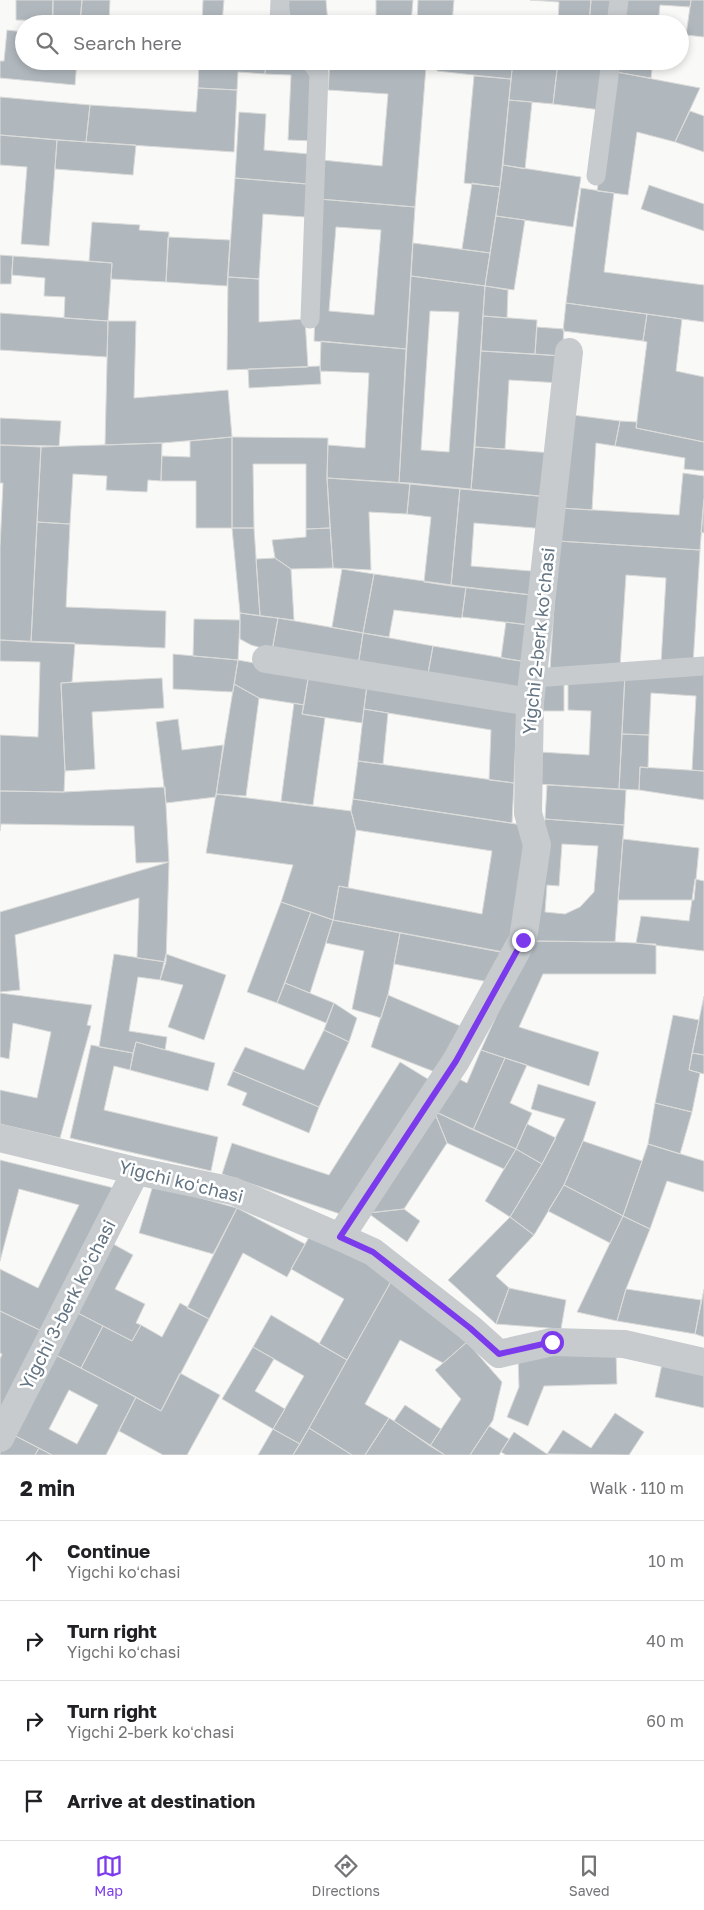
<!DOCTYPE html>
<meta charset="utf-8">
<style>
:root{--surface:#fff;--page:#f6f6f6;--text:#202124;--muted:#757577;--line:#e0e0e0;--accent:#7c3aed}
body{margin:0;font-family:"Golos Text",sans-serif;background:var(--page);color:var(--text)}
.stop{position:absolute;width:15px;height:15px;margin:-11px;border:4px solid #7c3aed;border-radius:50%;background:#fff}
.stop.end{background:#7c3aed;border-color:#fff;box-shadow:0 1px 5px #0008}
.list{margin:0;padding:0;list-style:none}
h2{display:flex;justify-content:space-between;align-items:center;height:65px;margin:0;padding:0 20px;font-size:21px}
h2 small{font-size:16px;font-weight:400;color:var(--muted)}
.list li{display:grid;grid-template-columns:32px 1fr auto;gap:15px;align-items:center;box-sizing:border-box;height:80px;padding:0 20px;border-top:1px solid var(--line)}
.list b{display:block;font-size:19px;white-space:nowrap}
.list p{margin:0;font-size:16px;white-space:nowrap;color:var(--muted)}
.list em{font-size:16px;font-style:normal;color:var(--muted)}
.icon{flex:none;width:28px;height:28px;fill:none;stroke:currentColor;stroke-width:2;stroke-linecap:round;stroke-linejoin:round}
.map{position:relative;flex:none;width:704px;height:1455px;overflow:hidden}
.search{position:absolute;background:var(--surface);box-shadow:0 2px 8px #0003;left:15px;right:15px;top:15px;height:55px;display:flex;align-items:center;gap:12px;box-sizing:border-box;padding:0 18px;border-radius:28px;color:var(--muted);font-size:19px}
.sheet{height:385px;background:var(--surface)}
nav{display:flex;justify-content:space-around;align-items:center;box-sizing:border-box;height:70px;border-top:1px solid var(--line);background:var(--surface);font-size:14px;color:var(--muted)}
nav a{display:grid;justify-items:center;gap:2px}
nav .on{color:var(--accent)}
.map>svg:first-child{display:block}
</style>
<div class="map">
<svg width="704" height="1455" viewBox="0 0 704 1455">
<rect width="100%" height="100%" fill="#f9f9f7"/>
<path fill="#b0b8be" stroke="#dbdbd9" fill-rule="evenodd" d="M16,0H53V21L16,20Z
M53,0H82L80,24H52Z
M82,0H110L109,24L80,22Z
M203,0H224L222,24H202Z
M288,0H326L328,24H290Z
M376,0H413L411,24H376Z
M418,0H454L452,24H417Z
M530,0H591L589,24H558L559,2Z
M591,0H613L610,24H589Z
M626,0H691L690,7L660,5L658,24H623Z
M691,0H704V37L686,35Z
M7,30L24,32V61H77L75,85L0,78V61H4Z
M199,61H266L265,74L238,72L237,90L198,88Z
M266,61H303L317,74L314,141L288,140L291,75L265,74Z
M330,61H352L426,67L415,207L319,199L322,160L382,166L388,94L328,90Z
M375,61H408V66L375,63Z
M438,61H513L511,79L437,71Z
M513,61L558,62L553,104L509,100Z
M555,61H606L601,110L553,104L558,62Z
M618,61H653L651,78L616,72Z
M616,72L700,88L675,142L637,132L628,195L597,191Z
M474,76L511,79L500,187L464,183Z
M198,88L237,90L234,152L86,142L90,105L196,112Z
M0,97L90,105L86,142L0,135Z
M509,100L532,102L525,169L503,165Z
M690,111L704,116V152L675,142Z
M239,112L266,114L264,150L309,154L307,184L235,178Z
M0,135L57,140L49,246L21,244L27,167L0,165Z
M57,140L136,145L133,175L55,169Z
M503,165L581,177L573,227L496,216Z
M235,178L307,184L305,217L263,214L259,279L228,277Z
M472,183L500,187L490,253L462,249Z
M649,185L704,204V231L641,209Z
M581,188L614,193L604,272L704,285V322L566,303Z
M319,199L415,207L406,349L314,341ZM336,227L381,230L374,315L329,311Z
M496,216L525,220L514,290L485,286Z
M92,222L140,225L139,230L169,232L166,282L111,279L112,263L89,261Z
M168,237L230,240L227,286L166,282Z
M413,243L490,253L485,286L411,276Z
M0,255L13,256L11,284H0Z
M13,256L112,263L108,321L64,318L65,297L44,296L45,278L12,275Z
M411,276L485,286L471,490L399,483ZM430,311L459,312L449,452L421,450Z
M228,277L259,279V322L305,319L308,367L227,370Z
M485,286L508,290L507,318L483,316Z
M566,303L647,314L643,341L563,331Z
M0,313L108,321L107,357L0,350Z
M647,314L682,319L676,371L704,377V442L636,428L647,342L643,341Z
M483,316L537,320L535,354L481,351Z
M108,321H136L134,398L228,390L232,437L162,443L105,445Z
M537,327L564,329L562,356L535,354Z
M321,341L406,349L399,483L327,478L328,445L365,448L369,373L320,371Z
M481,351L562,356L561,383L509,380L505,449L475,447Z
M320,366L321,384L249,388L248,369Z
M565,414L620,421L615,446L596,443L592,510L560,508Z
M0,418L61,421L59,446L0,445Z
M620,421L637,422L636,428L704,442V471L684,469L685,458L615,446Z
M232,437V528H196V481H161L162,456L190,457V441Z
M232,437L328,438L327,478L330,528L306,529V464H253L254,528H232Z
M162,443L161,481L148,480L147,492L106,490L107,476L73,474L70,524L37,522L41,447Z
M0,445L41,447L31,642L0,640V547L3,483H0Z
M475,447L552,453L549,497L471,490Z
M683,473L704,476V499L700,550L558,541L560,508L679,515Z
M327,478L410,483L407,514L369,512L371,570L333,568Z
M410,483L460,488L451,586L424,582L431,517L407,514Z
M460,488L549,497L546,529L474,523L471,566L543,572L540,596L451,586Z
M704,499V533L701,532Z
M37,522L70,524L66,607L166,611L165,648L31,642Z
M232,528H254L260,616L240,613Z
M330,528L333,568L291,569L275,558L272,540L306,537V529Z
M558,541L700,550L693,665L661,663L666,578L626,575L620,667L550,670Z
M275,558L291,569L294,620L260,616L256,559Z
M342,569L374,574L363,633L332,627Z
M374,574L466,587L462,617L461,618L394,610L389,637L363,633Z
M466,587L540,596L537,626L462,617Z
M240,613L278,618L272,651L251,645L240,639Z
M278,618L363,633L358,666L272,651Z
M194,619L240,620L238,660L193,656Z
M506,622L537,626L533,663L501,658Z
M363,633L433,646L427,679L358,666Z
M0,640L75,643L72,682L61,683L65,771L64,792L0,791V735L38,737L40,662L0,661Z
M433,646L533,663L527,697L427,679Z
M173,654L238,660L233,692L173,689Z
M238,660L309,673L304,705L259,698L234,684Z
M704,671V771L692,770L696,696L651,693L649,735L622,734L625,674Z
M309,673L367,685L362,723L302,714Z
M625,674L619,789L538,784L540,752L589,755L591,711L568,710V679Z
M162,678L164,708L92,712L95,769L65,771L61,683Z
M540,683H564V711H540Z
M234,684L259,698L246,796L216,794Z
M367,685L517,710L514,783L489,780L491,730L364,709Z
M294,703L304,705L302,714L325,718L313,805L281,801Z
M364,709L388,713L383,764L358,761Z
M178,719L182,750L223,745L216,797L166,803L156,722Z
M622,734L649,735L648,768L640,767L639,790L619,789Z
M358,761L514,783L512,823L353,799Z
M640,767L704,771V800L639,790Z
M547,785L626,790L624,825L545,819Z
M165,787L169,862L136,863L134,826L1,824L0,831V791L64,792Z
M216,794L351,811L356,830L348,888L339,886L333,920L281,902L293,865L206,853Z
M353,799L529,826L509,953L333,920L339,886L482,914L492,851L356,830L351,811Z
M545,819L624,825L615,942L530,941ZM562,844L598,846L594,892L580,907L565,914L545,912L547,885L559,886Z
M623,839L699,848L694,900H618Z
M169,862L166,962L137,958L139,898L15,935L20,990L0,992V912Z
M695,879L704,881V951L636,943L641,916L689,921Z
M281,902L311,912L277,1003L247,992Z
M311,912L333,920L310,993L285,983Z
M333,920L400,933L388,995L381,1018L352,1009L364,951L326,943Z
M400,933L505,953L494,983L394,964Z
M530,941L615,942L656,944V974H543L519,1027L599,1052L589,1086L481,1050Z
M114,954L166,962L160,980L138,977L129,1031L167,1037L165,1050L136,1042L133,1053L99,1047Z
M166,954L226,975L204,1040L168,1027L183,985L160,980Z
M285,983L334,1003L326,1023L277,1003Z
M0,993L92,1005L87,1025L91,1026L60,1138L0,1124V1090L37,1098L51,1032L13,1023L9,1059L0,1057Z
M388,995L465,1028L440,1074L371,1047Z
M704,996V1055L692,1053Z
M334,1003L357,1018L349,1042L324,1030Z
M673,1015L699,1020L689,1070L700,1073L692,1112L655,1103Z
M324,1030L349,1042L319,1107L233,1071L245,1047L304,1070Z
M136,1042L215,1063L208,1091L130,1070Z
M91,1045L133,1053L130,1070L114,1066L104,1110L218,1137L211,1171L70,1138Z
M481,1050L505,1058L473,1130L434,1111L451,1075L467,1083Z
M692,1053L704,1055V1074L689,1070Z
M505,1058L527,1065L510,1103L532,1113L516,1149L473,1130Z
M400,1062L431,1081L346,1216L222,1174L232,1143L329,1175Z
M233,1071L319,1107L309,1133L242,1105L247,1093L227,1085Z
M538,1084L596,1102L583,1141L564,1185L534,1235L510,1217L542,1164L565,1119L531,1109Z
M655,1103L692,1112L680,1154L648,1144Z
M434,1111L516,1149L504,1169L447,1143Z
M434,1111L447,1143L404,1209L368,1213Z
M527,1124L556,1138L542,1164L516,1149Z
M583,1141L642,1161L623,1216L564,1185Z
M648,1144L704,1161V1192L667,1181L650,1229L623,1216Z
M516,1149L542,1164L510,1217L485,1201Z
M0,1160L118,1189L48,1334L0,1311V1269L38,1288L79,1205L19,1189L0,1261Z
M153,1185L237,1208L213,1254L139,1233Z
M564,1185L623,1216L610,1243L548,1211Z
M237,1208L305,1244L287,1277L243,1253L209,1319L187,1308Z
M404,1209L420,1221L407,1242L368,1213Z
M623,1216L650,1229L626,1289L617,1321L577,1312Z
M510,1217L534,1235L496,1276L509,1288L496,1324L448,1280Z
M312,1232L393,1278L347,1360L319,1344L344,1299L291,1269Z
M106,1240L133,1255L115,1289L145,1304L136,1323L141,1325L132,1341L70,1309Z
M393,1278L467,1342L443,1363L400,1340L365,1404L389,1418L365,1455H352L309,1428Z
M509,1288L566,1300L561,1329L496,1324Z
M626,1289L701,1300L695,1334L617,1321Z
M704,1289V1337L695,1334Z
M180,1303L209,1319L161,1411L81,1368L103,1326L132,1341L141,1325L162,1337Z
M70,1309L103,1326L81,1368L48,1351Z
M0,1311L48,1334L0,1423V1359L2,1354L0,1353Z
M271,1315L347,1360L300,1444L273,1429L304,1376L253,1347Z
M467,1342L502,1382L493,1420L470,1455H445L430,1446L461,1399L435,1370Z
M253,1347L274,1359L255,1391L285,1409L273,1429L222,1399Z
M48,1351L136,1397L106,1455H52L6,1431ZM69,1390L98,1405L77,1444L49,1429Z
M616,1353L617,1384L544,1386L528,1426L507,1417L519,1387L518,1356Z
M662,1364L704,1373V1408L655,1397Z
M180,1373L220,1395L187,1455H163L119,1431L136,1397L161,1411Z
M405,1405L441,1429L430,1446L394,1421Z
M615,1413L644,1432L629,1455L547,1454L563,1430L591,1448Z
M389,1418L394,1421L445,1455H365Z
M489,1426L509,1439L499,1455H470Z
M309,1428L352,1455H293Z
M273,1429L300,1444L293,1455H258Z
M6,1431L39,1448L35,1455H0V1443Z
M514,1432L547,1454L549,1455H506L501,1452Z
M39,1448L52,1455H35Z"/>
<g fill="none" stroke-linecap="round" stroke-linejoin="round">
<path stroke="#c7cbce" stroke-width="19" d="M279,24L280,0
M616,24L619,0
M596,176L611,61
M310,319L319,73L310,61
M534,678L704,666"/>
<path stroke="#c7cbce" stroke-width="28" d="M266,659L530,702
M0,1138L136,1171L233,1191L340,1237L373,1252L470,1328L499,1354L552,1342L624,1344L704,1362
M340,1237L456,1061L523,939L537,845L528,813L530,702L569,352
M0,1438L136,1171"/>
</g>
<g fill="none" stroke-linecap="round" stroke-linejoin="round">
<path stroke="#7c3aed" stroke-width="6" d="M523,940L456,1061L340,1237L373,1252L470,1328L499,1354L552,1342"/>
</g>
<g text-anchor="middle" stroke-width="5" stroke-linejoin="round" paint-order="stroke">
<g font-size="18" fill="#637483" stroke="#fff">
<text transform="translate(539 641) rotate(-84)" y="6">Yigchi 2-berk koʻchasi</text>
<text transform="translate(181 1182) rotate(14)" y="6">Yigchi koʻchasi</text>
<text transform="translate(68 1305) rotate(-63)" y="6">Yigchi 3-berk koʻchasi</text>
</g>
</g>
</svg>
<div class="stop" style="left:552px;top:1342px"></div>
<div class="stop end" style="left:523px;top:940px"></div>
<div class="search"><svg class="icon" aria-label="search" viewBox="0 0 24 24"><circle cx="10" cy="10" r="6"/><path d="M15 15l6 6"/></svg>Search here</div>
</div>
<section class="sheet">
<h2>2 min<small>Walk · 110 m</small></h2>
<ul class="list">
<li><svg class="icon" aria-label="ahead" viewBox="0 0 24 24"><path d="M12 20V5M6 11l6-6 6 6"/></svg><div><b>Continue</b><p>Yigchi koʻchasi</p></div><em>10 m</em></li>
<li><svg class="icon" aria-label="right" viewBox="0 0 24 24"><path d="M7 20v-9h11M14 6l5 5-5 5"/></svg><div><b>Turn right</b><p>Yigchi koʻchasi</p></div><em>40 m</em></li>
<li><svg class="icon" aria-label="right" viewBox="0 0 24 24"><path d="M7 20v-9h11M14 6l5 5-5 5"/></svg><div><b>Turn right</b><p>Yigchi 2-berk koʻchasi</p></div><em>60 m</em></li>
<li><svg class="icon" aria-label="arrive" viewBox="0 0 24 24"><path d="M6 21V4h12l-3 4 3 4H6"/></svg><div><b>Arrive at destination</b></div></li>
</ul>
</section>
<nav>
<a class="on"><svg class="icon" aria-label="map" viewBox="0 0 24 24"><path d="M3 6l6-2 6 2 6-2v14l-6 2-6-2-6 2zM9 4v14M15 6v14"/></svg>Map</a>
<a><svg class="icon" aria-label="directions" viewBox="0 0 24 24"><path d="M12 3l9 9-9 9-9-9zM9 14v-3h6M13 9l2 2-2 2"/></svg>Directions</a>
<a><svg class="icon" aria-label="saved" viewBox="0 0 24 24"><path d="M7 4h10v16l-5-4-5 4z"/></svg>Saved</a>
</nav>
